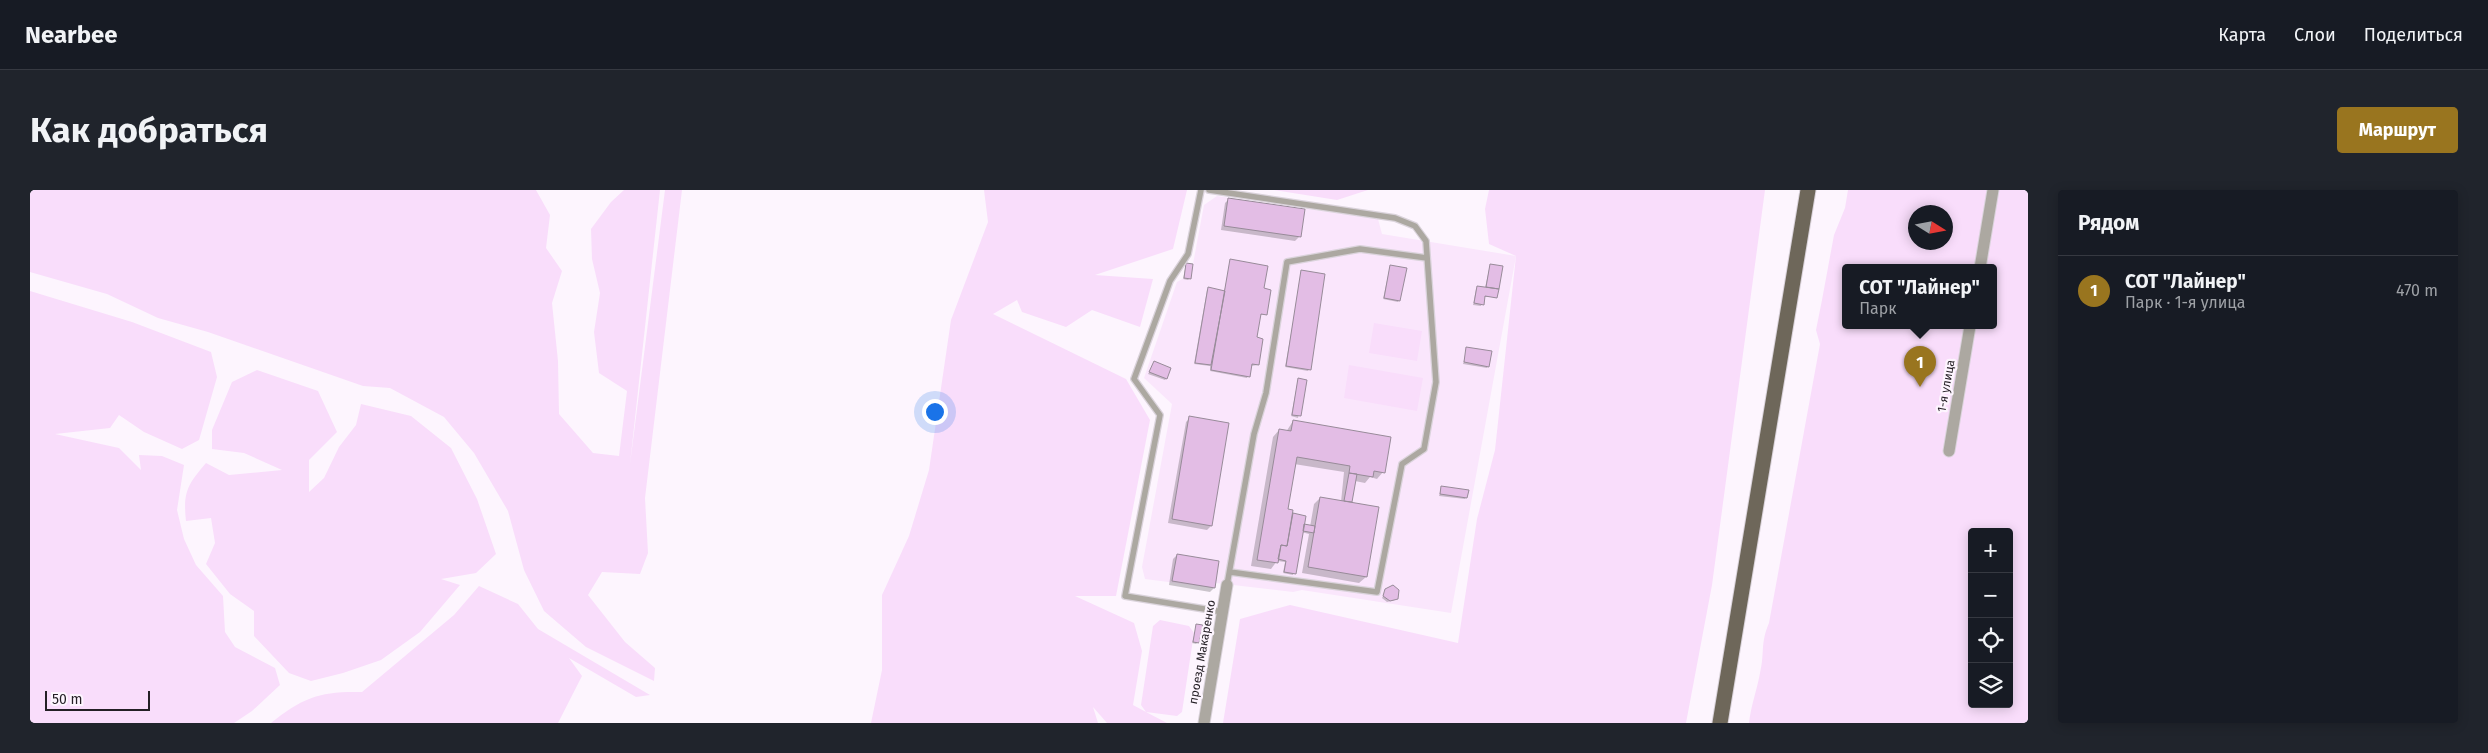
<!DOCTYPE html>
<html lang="ru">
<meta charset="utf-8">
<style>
:root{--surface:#171b24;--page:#20242c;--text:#f1f3f6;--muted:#9ea1a6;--line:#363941;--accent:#99751f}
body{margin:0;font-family:"Fira Sans",sans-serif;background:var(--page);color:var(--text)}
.controls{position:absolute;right:15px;bottom:15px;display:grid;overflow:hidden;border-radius:5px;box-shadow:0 2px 12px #0003}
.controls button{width:45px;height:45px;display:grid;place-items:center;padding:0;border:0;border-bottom:1px solid var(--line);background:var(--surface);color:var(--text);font:25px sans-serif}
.compass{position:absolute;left:1878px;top:15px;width:45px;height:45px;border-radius:50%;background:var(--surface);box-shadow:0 2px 12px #0003;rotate:101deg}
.scale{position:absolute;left:15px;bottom:12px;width:105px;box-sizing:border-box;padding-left:5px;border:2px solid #241f25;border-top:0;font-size:14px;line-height:18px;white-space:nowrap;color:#241f25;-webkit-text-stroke:4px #fdf5fe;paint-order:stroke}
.you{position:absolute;left:904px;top:221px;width:18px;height:18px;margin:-12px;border:4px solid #fff;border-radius:50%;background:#1a73e8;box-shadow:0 0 0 8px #1a73e833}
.badge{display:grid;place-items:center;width:32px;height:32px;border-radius:50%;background:var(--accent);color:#fff;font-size:16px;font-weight:700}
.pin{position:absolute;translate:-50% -41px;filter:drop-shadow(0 1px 2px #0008)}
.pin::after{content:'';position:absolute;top:26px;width:18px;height:15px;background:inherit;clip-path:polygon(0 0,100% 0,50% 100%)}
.popup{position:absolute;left:1812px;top:74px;width:155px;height:65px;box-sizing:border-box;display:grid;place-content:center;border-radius:5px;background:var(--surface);filter:drop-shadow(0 1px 4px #0005);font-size:16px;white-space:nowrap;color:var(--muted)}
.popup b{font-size:19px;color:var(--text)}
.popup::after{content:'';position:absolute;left:50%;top:100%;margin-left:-10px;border:10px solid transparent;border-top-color:var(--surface)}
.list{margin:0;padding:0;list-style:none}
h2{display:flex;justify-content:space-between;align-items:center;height:65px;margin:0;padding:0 20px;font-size:21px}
h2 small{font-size:16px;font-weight:400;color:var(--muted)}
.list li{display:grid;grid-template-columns:32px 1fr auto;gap:15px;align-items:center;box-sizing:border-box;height:70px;padding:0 20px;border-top:1px solid var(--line)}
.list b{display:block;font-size:19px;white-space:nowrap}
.list p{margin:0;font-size:16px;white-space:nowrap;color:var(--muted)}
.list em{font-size:16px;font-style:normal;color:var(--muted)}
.icon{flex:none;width:28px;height:28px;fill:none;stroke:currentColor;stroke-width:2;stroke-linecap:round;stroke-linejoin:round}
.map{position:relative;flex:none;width:1998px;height:533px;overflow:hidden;border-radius:5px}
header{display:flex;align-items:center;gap:30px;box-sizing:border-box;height:70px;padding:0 25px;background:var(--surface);border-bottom:1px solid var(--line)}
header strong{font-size:24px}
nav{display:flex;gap:28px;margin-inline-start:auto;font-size:18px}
.intro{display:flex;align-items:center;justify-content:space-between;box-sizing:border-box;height:120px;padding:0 30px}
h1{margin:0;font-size:35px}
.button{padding:12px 22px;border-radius:5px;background:var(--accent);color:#fff;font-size:18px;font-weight:700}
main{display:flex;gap:30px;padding:0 30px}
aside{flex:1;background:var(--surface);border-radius:5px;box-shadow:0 2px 12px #0003}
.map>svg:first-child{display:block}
</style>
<header>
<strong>Nearbee</strong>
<nav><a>Карта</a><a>Слои</a><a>Поделиться</a></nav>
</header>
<div class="intro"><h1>Как добраться</h1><a class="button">Маршрут</a></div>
<main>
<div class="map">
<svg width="1998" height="533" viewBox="0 0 1998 533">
<rect width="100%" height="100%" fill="#fdf5fe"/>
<path fill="#fae6fc" d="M1187,6L1348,29L1352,44L1486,66L1421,423L1272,400L1263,402L1186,393L1185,398L1115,389L1112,377L1142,214L1114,188L1147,92L1154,88L1156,73L1163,74L1174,15Z"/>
<path fill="#f9ddfb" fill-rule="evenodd" d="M0,0H506L520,25L516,58L532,81L522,113L528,171L529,224L563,263L589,266L597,201L569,183L564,142L570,103L562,69L561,39L581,12L594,0H630L600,274L635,0H652L615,308L618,363L610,384L572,382L558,405L595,452L625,478L624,491L556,457L514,421L494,380L478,321L444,263L414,227L360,198L333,196L178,142L128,128L77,104L0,82Z
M954,0H1157L1143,59L1065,85L1123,89L1110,137L1062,120L1036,137L992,122L987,110L963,124L1096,189L1120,230L1086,406H1045L1104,433L1112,461L1103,515L1116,522L1111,515L1123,436L1130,430L1159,436L1164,443L1152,522L1147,526L1116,522L1137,533H1077L1063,517L1068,533H841L852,480V405L879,346L899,280L921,130L958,32Z
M1244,0H1338L1307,10Z
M1459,0H1735L1682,395L1656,533H1193L1210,429L1260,415L1428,453L1447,329L1465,260L1486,66L1459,54L1455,19Z
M1818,0H1998V533H1719C1721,515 1727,500 1730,483C1735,462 1730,454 1739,433L1790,154L1786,140L1792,110L1804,45L1815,18ZM1886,22H1916V52H1886ZM1816,78H1964V136H1816ZM1942,342H1979V514H1942Z
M0,101L102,132L181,162L187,187L169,250L152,259L114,242L89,225L80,238L25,244L89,258L111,280L109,265L132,266L154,275L147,320L154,349L166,375L193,406L195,442L205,457L245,478L250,495L222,521L204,533H0Z
M1344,133L1392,141L1387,171L1339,163Z
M1319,175L1393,188L1387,221L1314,208Z
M227,180L288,201L307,242L279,270V302L294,288L309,257L326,235L331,214L381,226L421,258L447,309L466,364L446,383L411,389L430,395L390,442L351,470L313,483L281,491L259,483L224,446V421L200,404L176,374L185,353L181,328L156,331C153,303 157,295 176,273L199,285L252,280L214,263L182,259V240L202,192Z
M449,396L488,414L508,439L620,505L606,507L539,468L552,486L528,533H241C273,507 291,501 332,502L424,425Z"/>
<path fill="#0003" fill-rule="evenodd" d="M1199,9L1273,20L1269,47L1265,51L1191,40L1195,13Z
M1201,70L1233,99L1235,124L1230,125L1225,148L1228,175L1221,176L1217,188L1180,181V176L1164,174L1177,100L1179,99L1194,102Z
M1156,74L1160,88L1158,90L1153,89Z
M1460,75L1471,77L1466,107H1454L1451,116L1443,115L1446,99L1455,98Z
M1360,76L1369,110L1368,112L1353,109Z
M1272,82L1279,179L1278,181L1255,177Z
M1437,158L1458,176L1457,178L1433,174Z
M1124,173L1136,189L1135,190L1118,184Z
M1268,190L1275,191L1268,228L1261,226Z
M1160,228L1181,336L1177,340L1138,333L1156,232Z
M1263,231L1353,282L1347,289L1340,287L1335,293L1325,291L1320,313L1336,387L1329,393L1272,383L1279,344L1271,342L1263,385L1253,383L1255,372L1247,371L1241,379L1221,376L1243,247L1249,240L1256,242ZM1264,274L1314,282L1311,312L1290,308L1284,314L1280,337L1272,336L1274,327L1261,324L1257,320Z
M1411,298L1436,307L1435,309L1409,306Z
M1147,365L1184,398L1180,402L1139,395L1143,369Z
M1356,400L1365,410L1357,412L1352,408Z
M1167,435L1168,452L1166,454L1162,453Z"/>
<path fill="#e3bde5" stroke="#988b99" d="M1198,8L1275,19L1271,47L1194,36Z
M1200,69L1238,76L1234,98L1241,100L1237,125L1231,124L1227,147L1233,149L1229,175L1222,174L1220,187L1181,180Z
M1156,73L1163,74L1161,89L1154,88Z
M1460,74L1473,76L1469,99L1456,97Z
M1360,75L1377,78L1370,111L1354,108Z
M1271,80L1295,84L1281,180L1256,176Z
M1447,96L1469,99L1467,108L1455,106L1454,115L1444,113Z
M1178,97L1195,101L1181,175L1165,173Z
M1436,157L1462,161L1459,177L1434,172Z
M1124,171L1141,178L1137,189L1119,182Z
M1268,188L1277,190L1271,226L1262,225Z
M1159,226L1199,233L1182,336L1142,329Z
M1263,230L1361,247L1355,283L1344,281L1343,287L1319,283L1320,276L1267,267L1258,319L1263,320L1257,356L1251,355L1248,373L1227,370L1249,239L1261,241Z
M1319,283L1327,284L1322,312L1314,311Z
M1411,296L1439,300L1437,308L1410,304Z
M1290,307L1349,317L1337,387L1278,377Z
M1263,323L1276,326L1266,384L1254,382L1256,371L1248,369L1251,355L1257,356Z
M1274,334L1285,336L1284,343L1273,341Z
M1147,364L1189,371L1185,398L1142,391Z
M1363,395L1369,400L1368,409L1360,411L1353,406L1355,399Z
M1166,434L1173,435L1169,453L1163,452Z"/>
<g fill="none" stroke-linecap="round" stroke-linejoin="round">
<g stroke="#dad3db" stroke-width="8">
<path id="lane" d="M1171,0L1158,64L1140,91L1104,189L1130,225L1095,406L1193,422
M1179,0L1365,28L1385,36L1396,51L1406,192L1394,259L1372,274L1347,402L1200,382
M1197,395L1224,244L1236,203L1257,72L1330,59L1397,68"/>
</g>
<g stroke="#dad3db" stroke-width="13">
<path id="street" d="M1950,78L1963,0
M1919,261L1940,136
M1174,533L1197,395"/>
</g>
<g stroke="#dad3db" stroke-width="17">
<path id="primary" d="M1690,533L1778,0"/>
</g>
<use href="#lane" stroke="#aca8a1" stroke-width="5.5"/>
<use href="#street" stroke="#aca8a1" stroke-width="11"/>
<use href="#primary" stroke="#6e675a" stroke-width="15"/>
</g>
<g text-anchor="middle" stroke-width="4.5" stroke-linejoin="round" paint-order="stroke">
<g font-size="12" fill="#241f25" stroke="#fdf5fe">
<text transform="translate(1916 196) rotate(-80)" y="4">1-я улица</text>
<text transform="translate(1172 462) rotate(-80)" y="4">проезд Макаренко</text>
</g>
</g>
</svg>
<div class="controls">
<button>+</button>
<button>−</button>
<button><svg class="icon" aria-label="locate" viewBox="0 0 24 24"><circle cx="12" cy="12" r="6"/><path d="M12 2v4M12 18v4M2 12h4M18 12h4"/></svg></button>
<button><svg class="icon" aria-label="layers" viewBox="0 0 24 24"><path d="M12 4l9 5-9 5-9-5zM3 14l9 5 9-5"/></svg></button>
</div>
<svg class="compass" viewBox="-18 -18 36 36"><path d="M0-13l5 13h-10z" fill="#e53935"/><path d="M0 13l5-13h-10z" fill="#9ea1a6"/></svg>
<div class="scale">50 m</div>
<div class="you"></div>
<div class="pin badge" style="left:1890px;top:197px">1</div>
<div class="popup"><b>СОТ &quot;Лайнер&quot;</b>Парк</div>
</div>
<aside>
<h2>Рядом<small></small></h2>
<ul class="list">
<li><span class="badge">1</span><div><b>СОТ &quot;Лайнер&quot;</b><p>Парк · 1-я улица</p></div><em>470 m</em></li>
</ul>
</aside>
</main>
